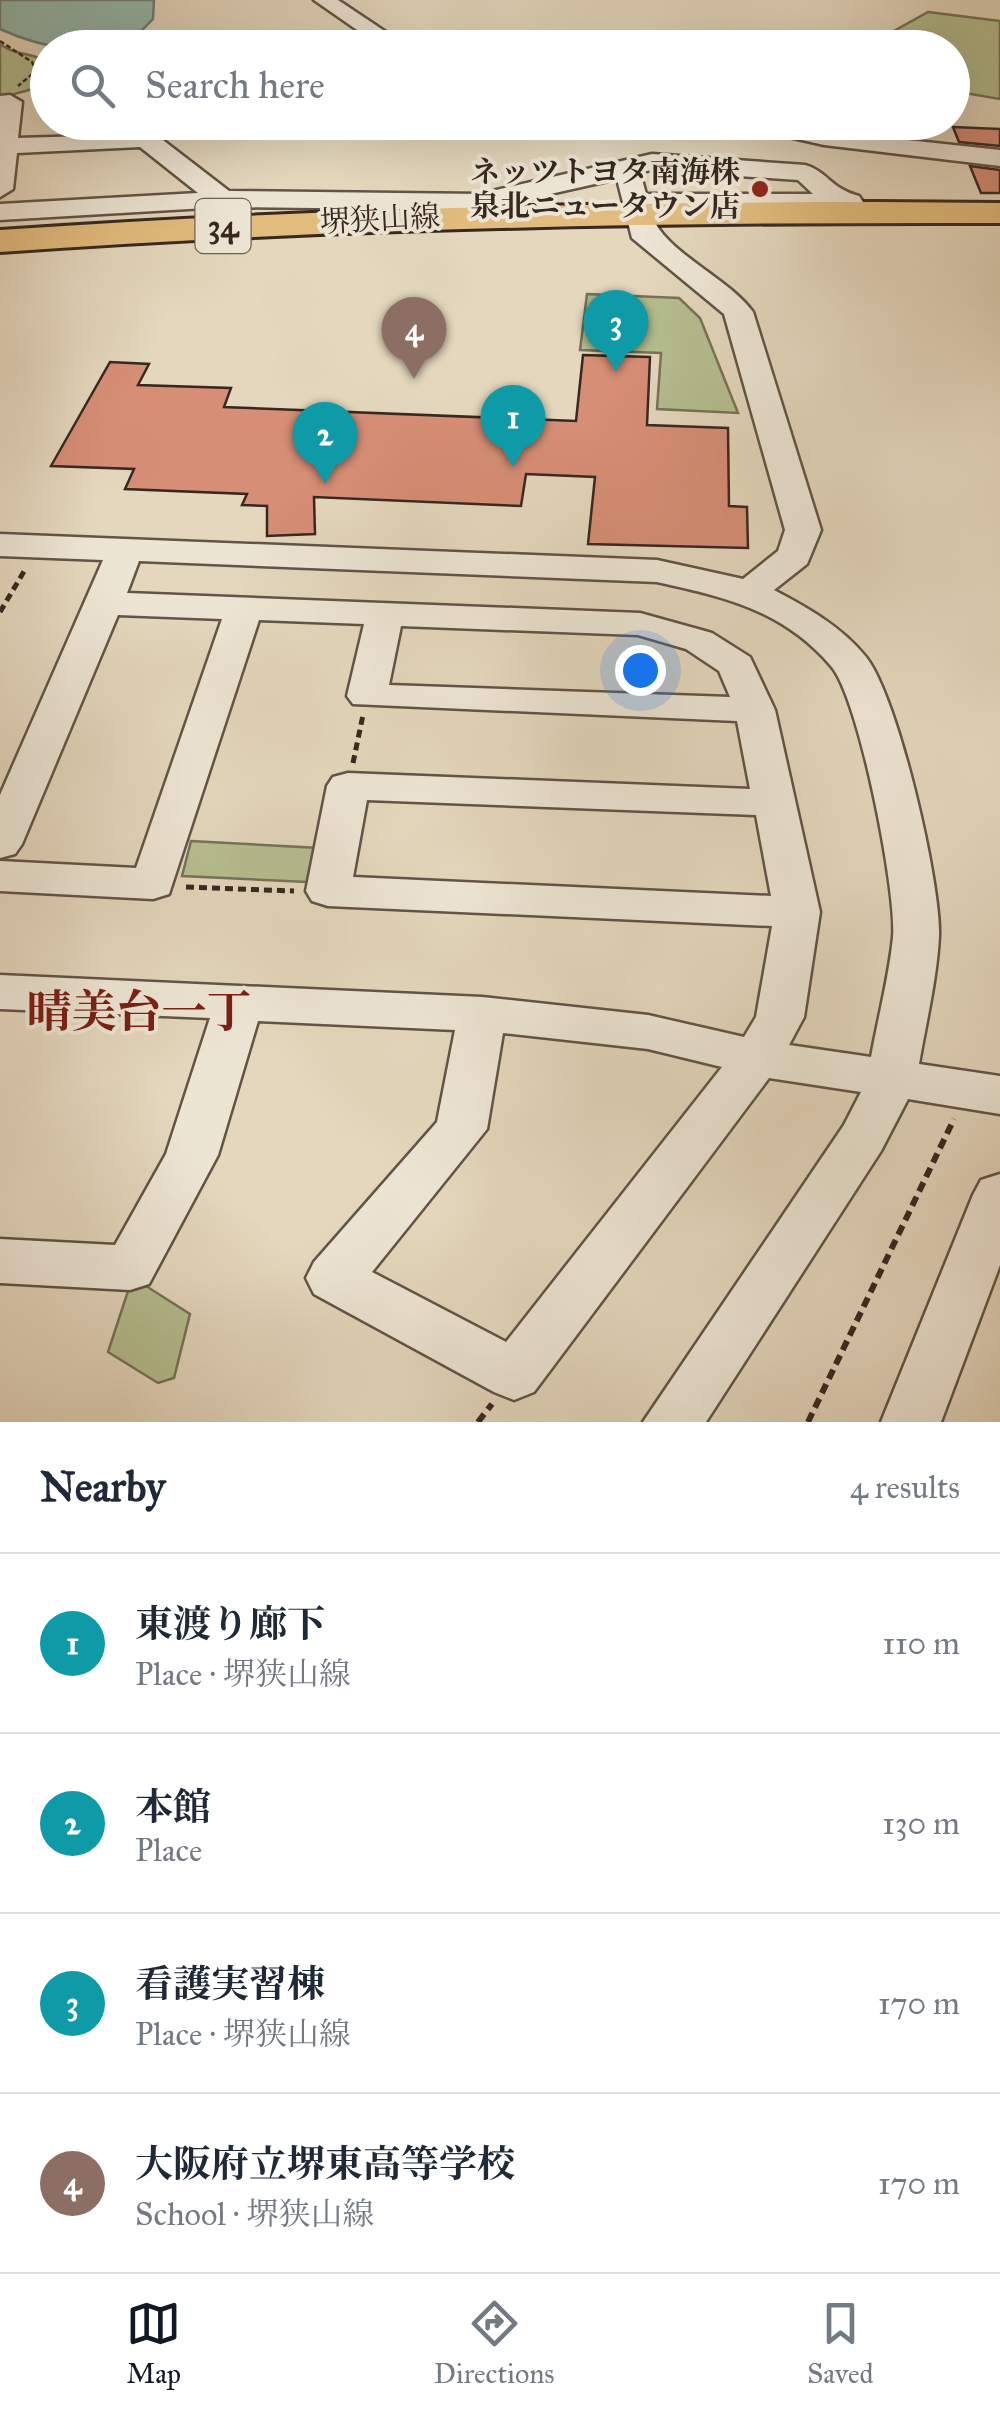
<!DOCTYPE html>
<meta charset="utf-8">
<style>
:root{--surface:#fff;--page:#f2f2f3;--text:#1f2937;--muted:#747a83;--line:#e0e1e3;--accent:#111827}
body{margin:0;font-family:"IM FELL Great Primer","Noto Serif JP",serif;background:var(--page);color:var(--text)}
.you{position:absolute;left:640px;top:670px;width:35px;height:35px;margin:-25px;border:8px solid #fff;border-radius:50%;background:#1a73e8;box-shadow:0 0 0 15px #1a73e833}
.badge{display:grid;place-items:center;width:65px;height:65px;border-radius:50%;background:var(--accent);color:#fff;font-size:32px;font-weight:700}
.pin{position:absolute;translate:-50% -82px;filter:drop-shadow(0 2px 5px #0008)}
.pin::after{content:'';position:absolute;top:52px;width:35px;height:30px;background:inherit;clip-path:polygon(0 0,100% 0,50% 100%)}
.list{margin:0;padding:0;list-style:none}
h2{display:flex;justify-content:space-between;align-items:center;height:130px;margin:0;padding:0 40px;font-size:42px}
h2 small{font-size:32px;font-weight:400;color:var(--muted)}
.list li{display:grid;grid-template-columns:65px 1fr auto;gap:30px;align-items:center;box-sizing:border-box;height:180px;padding:0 40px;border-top:2px solid var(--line)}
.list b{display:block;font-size:38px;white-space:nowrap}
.list p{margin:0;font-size:32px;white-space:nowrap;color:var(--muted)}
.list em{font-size:32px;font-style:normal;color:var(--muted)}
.icon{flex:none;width:55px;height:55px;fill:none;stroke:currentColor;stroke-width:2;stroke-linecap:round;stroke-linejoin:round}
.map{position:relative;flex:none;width:1000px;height:1422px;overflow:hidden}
.search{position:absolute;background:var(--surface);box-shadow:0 10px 40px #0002;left:30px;right:30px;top:30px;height:110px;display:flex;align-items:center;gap:25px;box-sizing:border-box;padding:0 35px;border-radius:55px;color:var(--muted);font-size:38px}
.sheet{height:850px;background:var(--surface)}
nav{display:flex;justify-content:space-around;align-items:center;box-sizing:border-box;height:140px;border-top:2px solid var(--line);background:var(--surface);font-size:28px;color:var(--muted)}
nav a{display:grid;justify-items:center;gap:5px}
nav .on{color:var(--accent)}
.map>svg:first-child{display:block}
</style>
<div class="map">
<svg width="1000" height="1422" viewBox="0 0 1000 1422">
<rect width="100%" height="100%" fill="#e4d7bd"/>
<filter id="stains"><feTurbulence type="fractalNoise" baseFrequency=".002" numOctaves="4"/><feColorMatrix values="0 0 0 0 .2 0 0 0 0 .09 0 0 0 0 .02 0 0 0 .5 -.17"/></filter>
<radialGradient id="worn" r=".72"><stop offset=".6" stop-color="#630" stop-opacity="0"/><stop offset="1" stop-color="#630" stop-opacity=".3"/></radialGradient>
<path fill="#b5be90" stroke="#767358" stroke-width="2.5" d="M928,12L1000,21V99L953,91L952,48L869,45Z
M0,44C15,56 32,52 47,62V79L36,88L0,98Z
M587,294L679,298L700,318L738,413L657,409L661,353L580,350Z
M191,841L319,848L307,882L182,876Z
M146,1286L190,1314L174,1378L158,1383L108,1352L128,1291Z"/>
<path fill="#95baaf" stroke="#6f8076" stroke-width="2.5" d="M0,0H154L153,19L142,30L147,36C104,60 43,49 0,29Z"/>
<path fill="#d68e76" stroke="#372820" stroke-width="2.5" d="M953,127L1000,129V146L959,142Z
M970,166L1000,170V193H981Z
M583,355L650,357L647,425L728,428L729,506L747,507L748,548L588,544L595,477L526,474L521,506L314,497L315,534L267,536V506L242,505L247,494L125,489L134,469L51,466L110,362L149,364L138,385L231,388L224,407L576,421Z"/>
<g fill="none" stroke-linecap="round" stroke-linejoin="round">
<g stroke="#625447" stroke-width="5">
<path id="minor" d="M314,0H338L410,48H383Z
M10,95L22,102L18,138L155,134L229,191L479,194L652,154L805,165C827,171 831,189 859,196L863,202L850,210H650C660,251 726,275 753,312L821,530L807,564L774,590C808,608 842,627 866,657C898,697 941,884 939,936C937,978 926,1023 919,1064L1000,1076V1114L908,1099L881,1151L706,1422H643L844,1125L861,1092L769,1078L534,1392L514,1400L494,1392L314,1294L306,1278L314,1262L437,1122L455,1030L258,1021L218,1155L149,1284L130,1290L0,1283V1239L115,1245L166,1154L210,1018L0,1009V975L482,997L648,1015L744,1037L756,1017L772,926L328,906L312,901L306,891L327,786L333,777L348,773L750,789L737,721L353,704L347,696L364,624L259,620L169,894L153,899L0,891V861L136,868L222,619L118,615L22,844L15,854L0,858V795L103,560L0,556V534L657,560L743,579L778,551L785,530L724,314L632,238L617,179L479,210L223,207L0,220V204L198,193L140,147L17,153L13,189L0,197V96ZM652,170L798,180L813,194H646L640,172ZM139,561L657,582C725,597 783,610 831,666C859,697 897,893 893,937C889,977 878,1018 871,1057L789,1045L804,1017L820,912L775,710L750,657L712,633L640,613L127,593ZM401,626L638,635L686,649L719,671L730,697L389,685ZM367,800L756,815L771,896L353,877ZM503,1033L648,1049L722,1067L506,1342L372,1272L487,1129Z
M742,122H788L824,131L1000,150V166L824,145L745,127Z
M1000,1174V1265L941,1422H881L973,1195L981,1180Z"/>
</g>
<g stroke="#372820" stroke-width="6">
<path id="major" d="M875,202L1000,203V223C666,222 333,228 0,252V230C291,210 583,202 875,202Z"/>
</g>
<path stroke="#372820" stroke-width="2.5" stroke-dasharray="5 2.5" stroke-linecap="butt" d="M0,41L32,62L36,71L18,86"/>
<path stroke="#372820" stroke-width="5" stroke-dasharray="8 5" stroke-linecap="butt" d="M0,612L26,568
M353,763L363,715
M186,887L294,891"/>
<path stroke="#372820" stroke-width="6" stroke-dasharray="10 6" stroke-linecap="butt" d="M478,1422L492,1404
M808,1422L954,1119"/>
<use href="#minor" fill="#ede5d4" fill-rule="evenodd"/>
<use href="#major" fill="#e2bc7e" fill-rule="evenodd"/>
</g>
<circle fill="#8f2418" stroke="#ede5d4" stroke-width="4" cx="760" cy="189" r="10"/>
<g text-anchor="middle" stroke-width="8" stroke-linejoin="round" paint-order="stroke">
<g font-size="30" font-weight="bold" fill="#372820" stroke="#ede5d4" text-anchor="end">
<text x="740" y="182">ネッツトヨタ南海株<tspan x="740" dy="34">泉北ニュータウン店</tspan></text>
</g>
<g font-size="30" fill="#372820" stroke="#ede5d4">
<text transform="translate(380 219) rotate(-3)" y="10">堺狭山線</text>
</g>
<rect fill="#ede5d4" stroke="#6e6156" stroke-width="2.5" x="195.5" y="199" width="55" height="54" rx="8"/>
<g font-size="32" font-weight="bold" fill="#372820">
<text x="223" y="237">34</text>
</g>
<g font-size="45" font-weight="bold" fill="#7a1f14" stroke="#ede5d4">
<text x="139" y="1027">晴美台一丁</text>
</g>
</g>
<rect width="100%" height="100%" filter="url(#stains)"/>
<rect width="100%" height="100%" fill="url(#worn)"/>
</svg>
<div class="you"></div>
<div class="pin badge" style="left:513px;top:467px;background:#0f9aa8">1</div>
<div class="pin badge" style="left:325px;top:484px;background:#0f9aa8">2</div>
<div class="pin badge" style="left:616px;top:372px;background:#0f9aa8">3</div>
<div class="pin badge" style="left:414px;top:379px;background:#8d6e63">4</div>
<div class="search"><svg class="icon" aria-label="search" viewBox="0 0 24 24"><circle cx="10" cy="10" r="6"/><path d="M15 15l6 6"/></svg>Search here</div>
</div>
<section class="sheet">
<h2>Nearby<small>4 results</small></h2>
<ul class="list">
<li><span class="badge" style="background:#0f9aa8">1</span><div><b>東渡り廊下</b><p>Place · 堺狭山線</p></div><em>110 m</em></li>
<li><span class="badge" style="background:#0f9aa8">2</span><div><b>本館</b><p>Place</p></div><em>130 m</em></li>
<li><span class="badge" style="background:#0f9aa8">3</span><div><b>看護実習棟</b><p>Place · 堺狭山線</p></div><em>170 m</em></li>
<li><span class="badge" style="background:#8d6e63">4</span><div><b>大阪府立堺東高等学校</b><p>School · 堺狭山線</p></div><em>170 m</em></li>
</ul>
</section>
<nav>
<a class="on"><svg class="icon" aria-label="map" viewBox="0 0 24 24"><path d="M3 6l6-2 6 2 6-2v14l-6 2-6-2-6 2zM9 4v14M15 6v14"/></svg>Map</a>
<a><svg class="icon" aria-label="directions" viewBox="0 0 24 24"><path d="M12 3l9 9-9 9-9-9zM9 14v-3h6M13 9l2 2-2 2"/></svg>Directions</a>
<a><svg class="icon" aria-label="saved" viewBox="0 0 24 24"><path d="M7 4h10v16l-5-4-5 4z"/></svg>Saved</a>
</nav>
